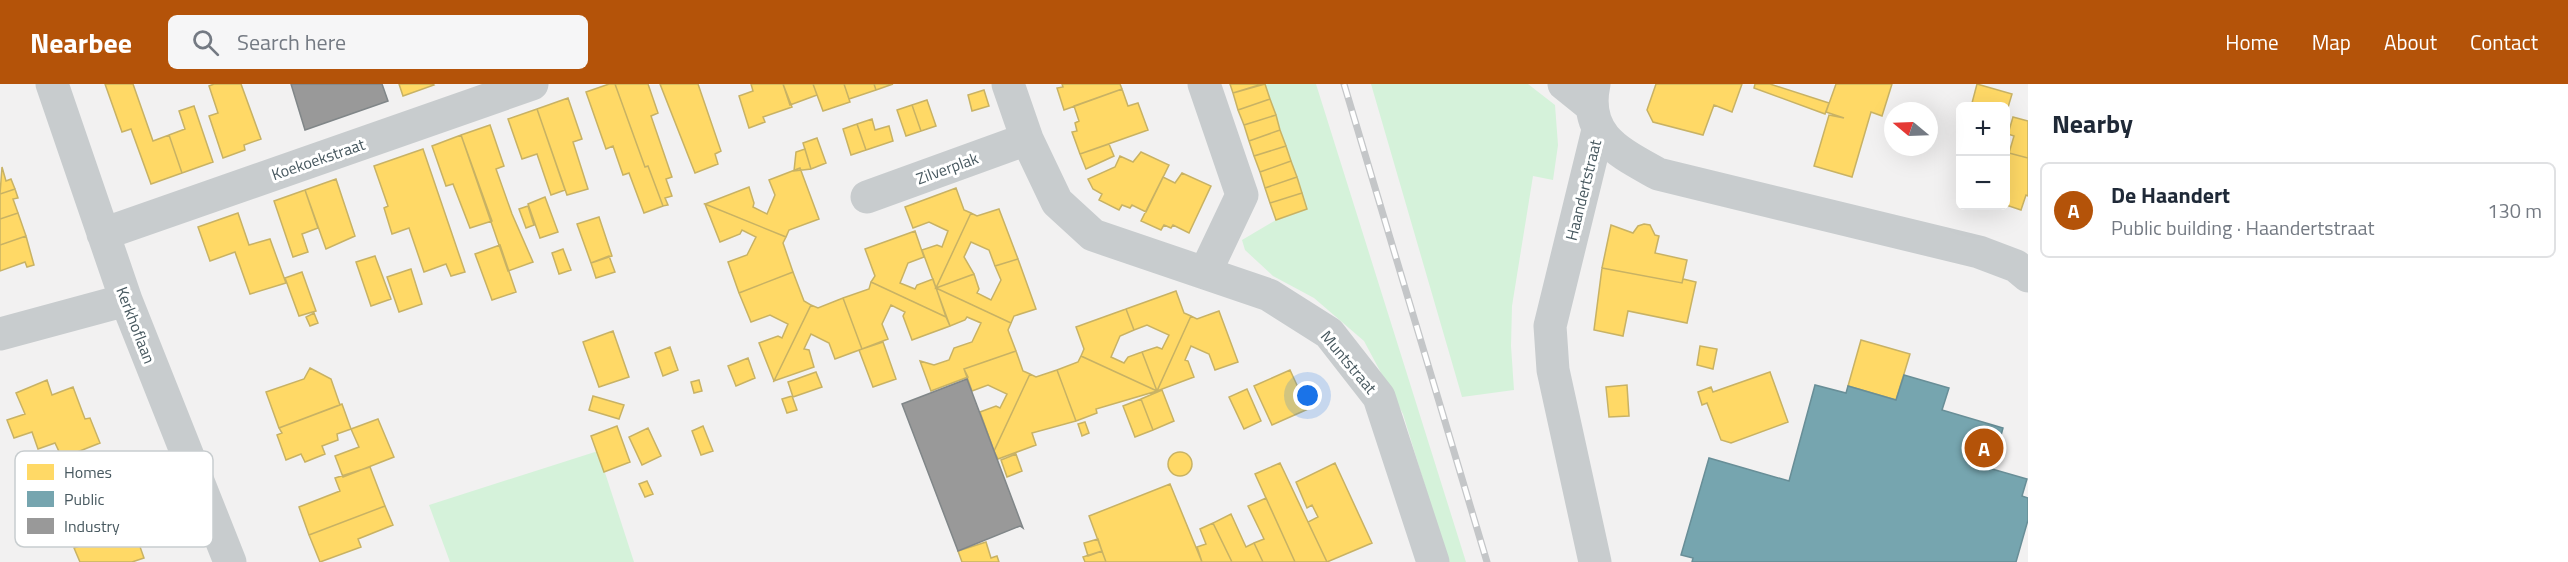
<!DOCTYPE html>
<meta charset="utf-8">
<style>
:root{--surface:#fff;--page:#f6f6f7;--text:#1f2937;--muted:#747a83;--line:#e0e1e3;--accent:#b45309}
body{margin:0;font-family:"Titillium Web",sans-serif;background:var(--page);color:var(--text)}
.controls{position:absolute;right:18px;top:18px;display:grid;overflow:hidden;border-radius:9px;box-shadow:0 6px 24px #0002}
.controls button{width:54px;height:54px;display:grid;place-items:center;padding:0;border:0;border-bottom:2px solid var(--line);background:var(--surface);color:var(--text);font:30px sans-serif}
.compass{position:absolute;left:1884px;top:18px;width:54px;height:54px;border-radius:50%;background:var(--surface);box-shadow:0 6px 24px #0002;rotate:289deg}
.you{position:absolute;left:1308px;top:312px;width:21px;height:21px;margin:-15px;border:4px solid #fff;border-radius:50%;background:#1a73e8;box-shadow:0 0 0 9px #1a73e833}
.badge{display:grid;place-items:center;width:39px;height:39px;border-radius:50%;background:var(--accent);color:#fff;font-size:20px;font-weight:700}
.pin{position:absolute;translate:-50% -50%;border:3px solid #fff;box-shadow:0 2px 6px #0006}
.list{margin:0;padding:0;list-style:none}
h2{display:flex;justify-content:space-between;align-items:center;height:78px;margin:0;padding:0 24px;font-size:26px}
h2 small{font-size:20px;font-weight:400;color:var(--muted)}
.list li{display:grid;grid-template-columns:39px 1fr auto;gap:18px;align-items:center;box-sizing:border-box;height:96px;margin:0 12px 12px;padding:0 12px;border:2px solid var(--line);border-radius:9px}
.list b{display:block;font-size:22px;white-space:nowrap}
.list p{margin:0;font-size:20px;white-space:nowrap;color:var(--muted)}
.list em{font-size:20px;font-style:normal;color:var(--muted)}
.icon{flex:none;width:33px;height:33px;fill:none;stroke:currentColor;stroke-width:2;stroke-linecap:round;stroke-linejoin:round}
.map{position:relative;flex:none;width:2028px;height:478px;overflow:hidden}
header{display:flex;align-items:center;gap:36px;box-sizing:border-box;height:84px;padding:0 30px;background:var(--accent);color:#fff}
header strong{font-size:28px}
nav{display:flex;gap:33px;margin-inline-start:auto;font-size:21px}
.search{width:420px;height:54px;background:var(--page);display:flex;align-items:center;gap:15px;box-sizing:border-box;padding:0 21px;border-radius:9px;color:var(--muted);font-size:22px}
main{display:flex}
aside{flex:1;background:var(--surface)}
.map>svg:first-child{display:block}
</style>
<header>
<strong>Nearbee</strong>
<div class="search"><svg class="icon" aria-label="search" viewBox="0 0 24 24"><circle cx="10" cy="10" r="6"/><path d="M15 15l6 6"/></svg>Search here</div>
<nav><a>Home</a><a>Map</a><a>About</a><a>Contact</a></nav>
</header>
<main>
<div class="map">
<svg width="2028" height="478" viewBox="0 0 2028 478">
<rect width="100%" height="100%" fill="#f2f1f1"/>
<path fill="#d5f2da" d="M1265,0H1316L1466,478H1448L1403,330L1364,257L1314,214L1273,192L1245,166L1242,156L1276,136L1307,125Z
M1371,0H1528L1555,21L1558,61L1553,96L1533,92L1512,222L1511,262L1514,306L1462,313Z
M598,367L634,478H450L429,421Z"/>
<path fill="#ffd966" stroke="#c8b264" stroke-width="1.5" d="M105,0H133L153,57L169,51L182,89L151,100L131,45L122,48Z
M214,0H241L261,55L244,61L245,66L223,74L209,32L218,29L209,2Z
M399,0H433L434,1L403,12Z
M609,0H615L645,83L648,82L663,122L644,129L629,89L623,91L613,62L606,65L586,8Z
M615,0H648L658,29L651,32L672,93L666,95L672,112L665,114L668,121L663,122L648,82L645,83Z
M660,0H698L721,67L715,70L718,80L695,89Z
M751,0H783L792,23L763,33L765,38L749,44L739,12L753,7Z
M783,0H813L817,11L790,21Z
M813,0H844L850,18L823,27Z
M844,0H874L876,6L849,15Z
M874,0H893L876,6Z
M1062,0H1120L1122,5L1064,26L1057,4L1063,3Z
M1230,0H1262L1233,9Z
M1265,0L1270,15L1238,26L1233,9Z
M1656,0H1742L1732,28L1714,21L1703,51L1653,38L1647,26Z
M1755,0H1770L1829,19L1825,30L1754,4Z
M1836,0H1892L1882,32L1871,28L1852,93L1814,82L1829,31L1844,34L1826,28Z
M1977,0L2012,10L2006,30V22H1982L1972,19Z
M1122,5L1128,22L1138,19L1148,46L1080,70L1072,48L1077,47L1075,39L1079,37L1074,22Z
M984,6L989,22L972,27L968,11Z
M568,14L582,55L573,58L588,105L567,111L537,25Z
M1270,15L1276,31L1244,41L1238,26Z
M927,16L936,42L921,47L912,21Z
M912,21L921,47L906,52L897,26Z
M194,22L213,78L182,89L169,51L185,45L179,27Z
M537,25L565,106L551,111L537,70L522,75L508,35Z
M1276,31L1280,46L1249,57L1244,41Z
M2013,33L2028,37V74L2009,69L2014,52L2008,50Z
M872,35L875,46L889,42L893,57L866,66L857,40Z
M857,40L866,66L851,71L843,45Z
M490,41L504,82L496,85L512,130L533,178L508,187L461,51Z
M1280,46L1286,62L1254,72L1249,57Z
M461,51L492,137L470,144L453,100L446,102L432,62Z
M817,54L826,79L811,85L803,59Z
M1109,60L1114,72L1086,85L1080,70Z
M1286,62L1291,77L1260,88L1254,72Z
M423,65L465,188L451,192L446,180L424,188L409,144L392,150L384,124L388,122L374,82Z
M805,65L811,85L794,87L796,68Z
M1141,68L1169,81L1146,128L1132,121L1130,124L1122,121L1119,126L1099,116L1102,110L1093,105L1088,95L1115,83L1120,72L1133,78Z
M2009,69L2028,74V112L2026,111L2021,126L2006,121V81Z
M1291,77L1297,93L1265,104L1260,88Z
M2,83L6,97L11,95L15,105L0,110Z
M800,84L819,135L789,146L786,153L705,120L749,103L754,119L753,123L767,130L775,111L769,96Z
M1182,89L1211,102L1189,149L1173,141L1171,144L1164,141L1161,146L1141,137L1163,93L1175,99Z
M1297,93L1302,109L1270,119L1265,104Z
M336,95L355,152L326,165L305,106Z
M956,104L964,126L971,129L936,204L922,166L937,161L942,163L948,147L929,138L913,144L905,123Z
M15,105L18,114L13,115L18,129L0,135V110Z
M305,106L318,144L302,150L308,168L293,173L274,117Z
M1302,109L1307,125L1276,136L1270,119Z
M545,113L558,148L540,154L528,120Z
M705,120L786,153L783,159L793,188L739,209L728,178L747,171L756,153L742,146L740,150L720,158Z
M528,122L534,141L526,144L519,125Z
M999,125L1018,175L995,182L989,166L971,158L964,173L974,190L936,204L971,129L977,132Z
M18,129L26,152L0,161V135Z
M238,129L249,161L270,155L286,199L250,210L235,168L210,177L198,143Z
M599,133L612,172L591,179L577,140Z
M1644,140L1650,141L1655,151L1659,152L1655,169L1687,176L1682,199L1602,184L1611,141L1633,149L1638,142Z
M915,147L924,173L908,179L900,199L915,205L917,201L933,195L946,233L871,198L875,192L865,165Z
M26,152L34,181L27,183L25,178L0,187V161Z
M500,161L516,208L492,216L475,170Z
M563,165L571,186L559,190L552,169Z
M375,172L391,215L371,222L356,178Z
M609,172L615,188L596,194L591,179Z
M1018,175L1036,225L1014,232L1011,239L936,204L974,190L979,205L977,209L991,216L1001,196L995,182Z
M1602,184L1682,199L1683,195L1696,198L1687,239L1628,227L1623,252L1594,246Z
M411,185L422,220L399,228L387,193Z
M302,188L316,227L299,232L285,194Z
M793,188L804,217L811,221L774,297L759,259L778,252L782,254L788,240L770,231L751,238L739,209Z
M871,198L946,233L950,242L912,256L903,232L905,228L891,221L882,240L888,255L862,265L843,214L869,205Z
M936,204L1011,239L1008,246L1016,267L964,285L968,293L931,307L920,277L934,281L949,276L954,264L972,258L981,239L967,233L965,236L950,242Z
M1176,207L1184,229L1191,232L1157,307L1142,268L1157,263L1162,265L1169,251L1147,241L1134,246L1126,225Z
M843,214L862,265L835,275L829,259L811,250L804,265L809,266L814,283L774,297L811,221L818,224Z
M1126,225L1134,246L1120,252L1111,273L1124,279L1128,273L1142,268L1157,307L1081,272L1084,265L1076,243Z
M1219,227L1238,278L1215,286L1209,270L1191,262L1185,276L1188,277L1194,293L1157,307L1191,232L1197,235Z
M314,229L318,239L310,242L306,233Z
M613,247L629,293L599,303L583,258Z
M1861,256L1910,270L1896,316L1848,302Z
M883,258L896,295L873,303L859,266Z
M1700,262L1717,265L1713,285L1697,281Z
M670,263L678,286L663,292L655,269Z
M1016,267L1023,287L1030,290L994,367L980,328L996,322L1000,324L1007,310L988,301L972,307L964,285Z
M1081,272L1157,307L1096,325L1097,329L1076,337L1057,286L1078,278Z
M748,274L755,294L736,302L728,282Z
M310,284L331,295L340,321L279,344L266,308L304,295Z
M1057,286L1076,337L1032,349L1036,361L998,375L994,367L1030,290L1036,293Z
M1290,286L1308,325L1272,341L1254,302Z
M816,288L822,303L793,313L788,298Z
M1770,288L1788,338L1731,359L1721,356L1707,319L1702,321L1698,308L1711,303L1713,308Z
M47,296L52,311L73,303L85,335L90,334L100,359L62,374L55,359L38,365L32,348L14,354L7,336L25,330L16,309Z
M699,296L702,307L694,309L691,298Z
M1627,301L1629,332L1609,333L1606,303Z
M1247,305L1261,337L1244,345L1229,313Z
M1162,306L1174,337L1153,346L1141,315Z
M593,312L624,321L619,335L589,326Z
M792,312L797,326L787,329L782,315Z
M1141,315L1153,346L1135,353L1123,322Z
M342,320L351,345L337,350L338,356L322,362L325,370L305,378L301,370L286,376L277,351L282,349L279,344Z
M378,335L394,373L343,393L335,372L359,363L351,345Z
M1085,338L1089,349L1082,352L1078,340Z
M617,342L630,378L604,388L591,352Z
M703,342L713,367L701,371L692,347Z
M648,344L661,372L642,381L629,353Z
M1168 380a12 12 0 1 1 24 0a12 12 0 1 1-24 0Z
M1016,370L1022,387L1007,393L1001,376Z
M1280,379L1308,438L1327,478H1295L1255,390Z
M1335,379L1372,459L1327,478L1308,438L1318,433L1312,421L1307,424L1296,398Z
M370,383L385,422L309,451L299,423L340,407L335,394Z
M647,397L653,410L645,413L639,400Z
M1170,400L1202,478H1106L1089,432Z
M1266,414L1295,478H1263L1254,459L1264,455L1248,422Z
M385,422L393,441L358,455L361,463L320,478L309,451Z
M1231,430L1246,463L1254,459L1263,478H1232L1213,439Z
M1213,439L1232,478H1202L1197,463L1206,460L1200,445Z
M133,443L144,474L132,478H80L74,464Z
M1098,455L1102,467L1088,472L1084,459Z
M986,458L991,474L997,472L999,478H962L958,467Z
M1102,467L1106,478H1085L1083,473Z"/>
<path fill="#76a5af" stroke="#688e97" stroke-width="1.5" d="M1904,291L1949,304L1942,326L2003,344L1992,385L2027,395L2022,412L2028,414V436L2016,478H1692L1693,474L1681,471L1709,374L1789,397L1815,301L1846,309L1848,302L1896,316Z"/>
<path fill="#999" stroke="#808688" stroke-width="1.5" d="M291,0H382L388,17L305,46Z
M967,295L1023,444L1020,442L958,467L902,320Z"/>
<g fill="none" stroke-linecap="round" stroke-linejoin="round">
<path stroke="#c8ccce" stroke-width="33" d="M52,0L126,216L230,478
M1008,0L1027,55L1057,118L1093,151L1269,211L1329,249L1379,313L1433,478
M1204,0L1242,111L1205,189
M1564,0L1590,21
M1594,0C1583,52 1619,68 1658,90L1979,168L2016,182L2028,192
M867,113L1027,55
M103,150L532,0
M0,250L126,216
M1595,478L1553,286L1550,242L1598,46"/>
<g stroke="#c4c6c8" stroke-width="7">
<path id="rail" d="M1344,0L1487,478"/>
</g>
<use href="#rail" stroke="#fff" stroke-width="4.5" stroke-dasharray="14" stroke-linecap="butt"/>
</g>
<g text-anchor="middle" stroke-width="6" stroke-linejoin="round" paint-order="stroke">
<g font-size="16" fill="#47585f" stroke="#fff">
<text transform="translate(318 75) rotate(-19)" y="6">Koekoekstraat</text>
<text transform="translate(947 84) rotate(-20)" y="6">Zilverplak</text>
<text transform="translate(1583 106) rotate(-76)" y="6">Haandertstraat</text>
<text transform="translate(136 241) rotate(69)" y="6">Kerkhoflaan</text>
<text transform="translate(1349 278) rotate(50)" y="6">Muntstraat</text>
</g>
</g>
<rect x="15" y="367" width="198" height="96" rx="9" fill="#fff" stroke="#c8cdcf" stroke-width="1.5"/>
<rect x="27" y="380" width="27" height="16" fill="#ffd966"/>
<rect x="27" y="407" width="27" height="16" fill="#76a5af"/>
<rect x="27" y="434" width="27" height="16" fill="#999"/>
<g font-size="16" fill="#47585f">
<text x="64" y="394">Homes</text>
<text x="64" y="421">Public</text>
<text x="64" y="448">Industry</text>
</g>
</svg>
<div class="controls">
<button>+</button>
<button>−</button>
</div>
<svg class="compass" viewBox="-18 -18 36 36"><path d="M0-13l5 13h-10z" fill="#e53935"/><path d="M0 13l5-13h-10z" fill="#747a83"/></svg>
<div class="you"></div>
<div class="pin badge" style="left:1984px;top:364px">A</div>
</div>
<aside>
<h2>Nearby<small></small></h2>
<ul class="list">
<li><span class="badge">A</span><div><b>De Haandert</b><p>Public building · Haandertstraat</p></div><em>130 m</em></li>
</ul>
</aside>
</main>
